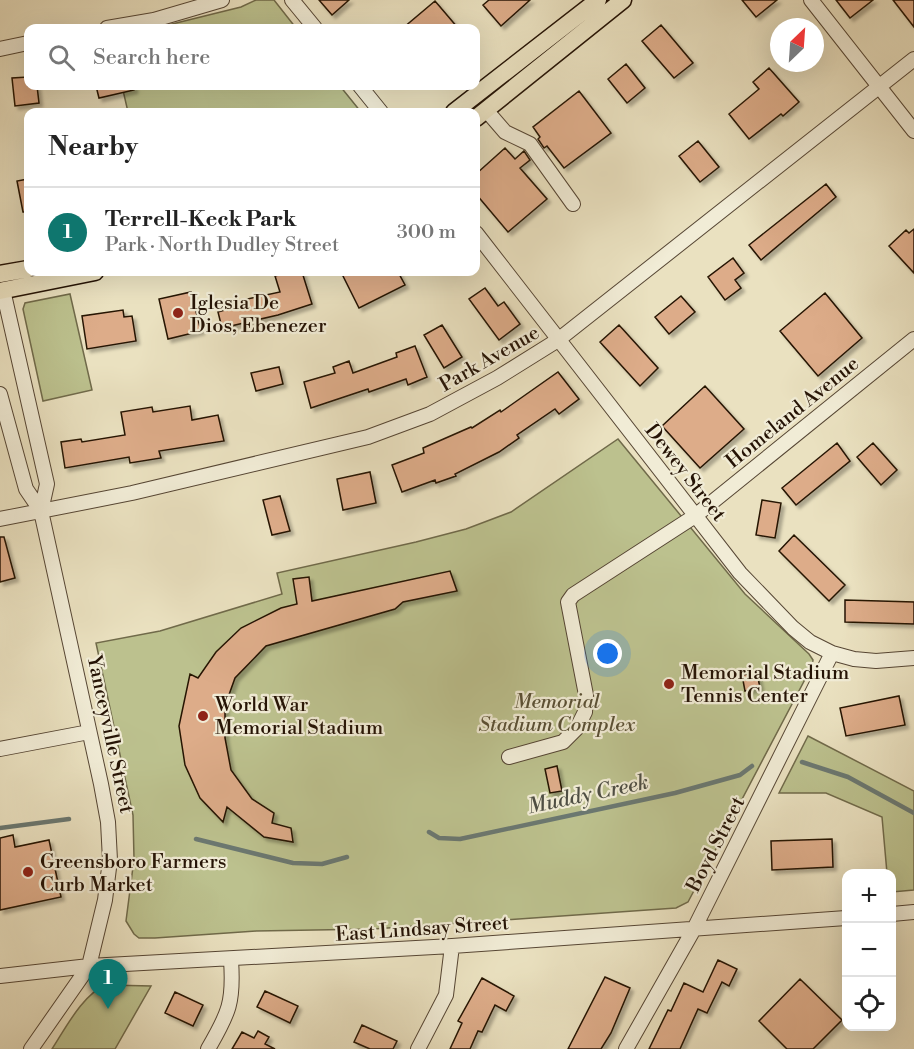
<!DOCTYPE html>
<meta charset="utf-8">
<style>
:root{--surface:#fff;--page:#f2f2f2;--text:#222;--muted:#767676;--line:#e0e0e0;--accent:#0f766e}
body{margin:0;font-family:"Libre Bodoni",serif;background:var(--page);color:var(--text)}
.controls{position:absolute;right:18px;bottom:18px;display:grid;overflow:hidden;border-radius:12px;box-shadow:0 6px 24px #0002}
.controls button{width:54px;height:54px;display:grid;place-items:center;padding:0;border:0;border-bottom:2px solid var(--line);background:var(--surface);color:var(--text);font:30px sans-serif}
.compass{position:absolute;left:770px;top:18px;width:54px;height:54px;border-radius:50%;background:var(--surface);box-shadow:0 6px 24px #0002;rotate:25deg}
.you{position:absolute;left:608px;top:654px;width:21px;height:21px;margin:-15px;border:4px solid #fff;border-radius:50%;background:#1a73e8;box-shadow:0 0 0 9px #1a73e833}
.badge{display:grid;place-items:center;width:39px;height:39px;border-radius:50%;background:var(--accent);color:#fff;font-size:20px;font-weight:700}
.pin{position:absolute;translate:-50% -50px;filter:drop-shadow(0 2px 3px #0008)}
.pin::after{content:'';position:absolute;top:32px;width:21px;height:18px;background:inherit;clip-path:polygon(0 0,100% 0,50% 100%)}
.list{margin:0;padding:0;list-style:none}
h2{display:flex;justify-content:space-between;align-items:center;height:78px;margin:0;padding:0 24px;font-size:26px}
h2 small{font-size:20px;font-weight:400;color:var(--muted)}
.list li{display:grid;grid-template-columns:39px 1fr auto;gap:18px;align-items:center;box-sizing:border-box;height:90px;padding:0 24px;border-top:2px solid var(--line)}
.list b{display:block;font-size:22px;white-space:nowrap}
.list p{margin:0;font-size:20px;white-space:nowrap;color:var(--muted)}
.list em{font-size:20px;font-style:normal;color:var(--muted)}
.icon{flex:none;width:33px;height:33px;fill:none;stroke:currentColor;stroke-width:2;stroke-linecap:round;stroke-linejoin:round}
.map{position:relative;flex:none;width:914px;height:1049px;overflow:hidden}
.search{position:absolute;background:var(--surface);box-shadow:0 6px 24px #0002;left:24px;top:24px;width:456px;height:66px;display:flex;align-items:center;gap:15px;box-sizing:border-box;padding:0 21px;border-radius:12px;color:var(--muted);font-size:22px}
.panel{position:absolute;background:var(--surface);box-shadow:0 6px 24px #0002;left:24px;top:108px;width:456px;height:168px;border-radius:12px}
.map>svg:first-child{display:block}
</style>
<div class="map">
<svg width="914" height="1049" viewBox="0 0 914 1049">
<defs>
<filter id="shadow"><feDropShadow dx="3.5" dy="3.5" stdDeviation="1.5" flood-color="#0004"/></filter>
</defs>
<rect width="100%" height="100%" fill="#eae1c0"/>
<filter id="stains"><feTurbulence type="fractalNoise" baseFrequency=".00333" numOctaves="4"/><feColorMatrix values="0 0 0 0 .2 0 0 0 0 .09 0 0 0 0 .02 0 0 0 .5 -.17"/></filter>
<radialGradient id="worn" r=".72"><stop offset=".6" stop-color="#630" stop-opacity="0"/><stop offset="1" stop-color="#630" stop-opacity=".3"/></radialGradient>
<path fill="#bcc18e" stroke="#706a4a" stroke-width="1.5" d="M256,0H274L296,28H156L241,7Z
M122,86H340L361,112H128Z
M70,294L92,390L43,401L23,309L25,303Z
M618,439L745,594L809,654L813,660L812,666L688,902L676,908L373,929L256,931L155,938H139L134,934L126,921L134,859L133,815L96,643L160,631L282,594L277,573L416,542L466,529L511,512Z
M808,736L914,791V890L892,892V874L887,873L882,817L826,793H779Z
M107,985L151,986L115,1049H52C65,1029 84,992 107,985Z"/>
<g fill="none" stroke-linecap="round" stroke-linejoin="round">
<path stroke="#6b7871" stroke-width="4.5" d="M802,762L848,777L914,813
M0,828L69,819
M429,832L439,838L460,839L675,793L740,775L752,766
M196,839L293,863L322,864L347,857"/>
</g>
<path fill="#ddac89" stroke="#251305" stroke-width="1.5" filter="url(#shadow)" d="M319,0H349L332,15Z
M489,0H530L501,26L483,5Z
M742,0H777L756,17Z
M836,0H873L850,18Z
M893,0H914V27Z
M435,1L458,28H403Z
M661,25L693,63L674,78L642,41Z
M626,64L645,88L627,103L608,79Z
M769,68L799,102L783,116L781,114L749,139L729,114L759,89L753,82Z
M28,77V86H37L39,103L15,106L12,78Z
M96,86H134V90L99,98Z
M579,91L611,133L564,168L547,146L544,148L538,139L540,137L533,127Z
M698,141L719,167L700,182L679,156Z
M505,148L515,159L524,151L530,160L520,168L547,199L508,232L476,194V174Z
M28,179V212H23L17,181Z
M826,184L836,197L761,260L749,245Z
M914,229V273L889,246L906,230L909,233Z
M733,258L744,273L735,280L741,288L725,300L708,277Z
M289,272H302L312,304L278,315L222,328L218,312L225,310L224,304L280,292L275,276Z
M341,272H398L405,285L359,308Z
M485,288L498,306L504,302L520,324L499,340L469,299Z
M191,292L201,331L168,339L159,299Z
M825,293L862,338L818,376L780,331Z
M681,296L695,312L669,334L655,317Z
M123,310L124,317L132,316L136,341L87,349L82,316Z
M442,325L462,357L444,368L424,335Z
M619,325L658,368L640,386L600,342Z
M415,346L427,377L408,385L406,379L369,392L368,389L311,408L304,382L335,373L333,367L349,361L353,373L397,357L396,353Z
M279,367L283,384L256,391L251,373Z
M558,372L579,399L559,414L555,409L517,435L519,438L499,452L455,474L456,476L436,483L435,480L402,492L392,465L424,453L423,448L471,427L472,428L500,410L501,412Z
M705,386L744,429L700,468L662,426Z
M190,406L192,420L218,415L224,441L159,451L161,458L130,463L129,457L65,468L61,442L81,439L82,442L125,435L121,412L152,407L153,412Z
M837,443L850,461L796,505L782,488Z
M873,443L897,470L881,485L857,457Z
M370,472L376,503L343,510L337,479Z
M280,496L290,531L272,535L263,500Z
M762,500L781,503L775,538L756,535Z
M794,535L845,585L829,601L779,551Z
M0,537H4L15,578L0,582Z
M450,571L457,591L403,602L395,609L266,646L235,678L225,706V738L231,770L252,799L274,813L272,823L291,828L293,842L264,837L227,807L223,822L200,798L185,765L179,726L190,674L198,678L216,652L241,628L281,608L297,604L293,579L309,577L312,601Z
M845,600L914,602V624L845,622Z
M757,673L760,688L745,691L742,675Z
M899,696L905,725L846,736L840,708Z
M557,766L562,791L550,793L545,769Z
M13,835L15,847L49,840L61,897L0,910V838Z
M832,839L833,867L772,870L771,841Z
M718,960L737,969L729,986L722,982L707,1013L698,1009L680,1049H649L668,1010L671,1011L684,983L703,992Z
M605,977L630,988L611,1033L601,1049H568Z
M482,978L514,996L506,1011L495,1005L482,1032L478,1031L470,1049H450L462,1023L458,1021Z
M800,979L842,1020L813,1049H787L759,1021Z
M265,991L298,1006L290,1023L257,1007Z
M175,992L203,1005L193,1026L165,1013Z
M362,1025L397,1041L393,1049H370L354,1042Z
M258,1031L269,1037L265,1044L275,1049H232L242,1032L254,1038Z"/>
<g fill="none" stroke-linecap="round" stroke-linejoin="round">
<g stroke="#564634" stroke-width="16">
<path id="minor" d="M292,0L315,28
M811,0L914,131
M107,28L154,20L222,0
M0,49L28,43
M360,86L381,112
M486,110L505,132L530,144L573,204
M476,233L740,573L793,628L810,642L832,653L854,659L876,661L914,658
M3,290L47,484L41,511
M0,394L26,489L41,511L101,784L108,822L110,860L105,900L89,966L31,1049
M0,519L132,493L368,437L430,414L497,378L558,340L914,59
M0,749L89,732
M509,757L563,742L577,728L585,712L586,695L568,602L573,595L695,516L914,339
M892,914L914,912
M0,976L89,966L452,946L846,918
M208,1049C229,1013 234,1002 231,960
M418,1049L446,995L452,946
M626,1049L694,929L832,653"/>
</g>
<g stroke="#251305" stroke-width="19">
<path id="major" d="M454,112L598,0
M476,118L623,0
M0,274L28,269
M0,291L95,272"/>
</g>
<use href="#minor" stroke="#f1ecd6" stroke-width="14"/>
<use href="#major" stroke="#eae1c0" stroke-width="16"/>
</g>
<g fill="#8f2418" stroke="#f1ecd6" stroke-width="2">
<circle cx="178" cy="313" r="6"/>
<circle cx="669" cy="684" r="6"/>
<circle cx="203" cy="716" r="6"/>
<circle cx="28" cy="872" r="6"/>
</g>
<g text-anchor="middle" stroke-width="4.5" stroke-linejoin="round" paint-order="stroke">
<g font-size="20" fill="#251305" stroke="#f1ecd6" text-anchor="start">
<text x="190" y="309">Iglesia De<tspan x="190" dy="23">Dios, Ebenezer</tspan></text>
<text x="681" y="679">Memorial Stadium<tspan x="681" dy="23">Tennis Center</tspan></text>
<text x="215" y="711">World War<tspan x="215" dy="23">Memorial Stadium</tspan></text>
<text x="40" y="868">Greensboro Farmers<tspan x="40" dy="23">Curb Market</tspan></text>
</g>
<g font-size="20" fill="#251305" stroke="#f1ecd6">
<text transform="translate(489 358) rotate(-30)" y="7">Park Avenue</text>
<text transform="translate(792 412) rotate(-39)" y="7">Homeland Avenue</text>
<text transform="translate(686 472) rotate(52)" y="7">Dewey Street</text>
<text transform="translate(111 734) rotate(78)" y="7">Yanceyville Street</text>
<text transform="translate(715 844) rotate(-63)" y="7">Boyd Street</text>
<text transform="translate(422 928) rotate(-4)" y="7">East Lindsay Street</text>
</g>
<g font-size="20" font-style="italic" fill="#5a5035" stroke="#f1ecd6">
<text x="557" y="708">Memorial<tspan x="557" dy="23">Stadium Complex</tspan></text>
</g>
<g font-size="21" font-style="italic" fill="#4e4e44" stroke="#f1ecd6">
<text transform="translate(588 794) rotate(-12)" y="7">Muddy Creek</text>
</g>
</g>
<rect width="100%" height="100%" filter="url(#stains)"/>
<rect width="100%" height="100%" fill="url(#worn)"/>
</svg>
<div class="controls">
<button>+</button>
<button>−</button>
<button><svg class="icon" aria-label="locate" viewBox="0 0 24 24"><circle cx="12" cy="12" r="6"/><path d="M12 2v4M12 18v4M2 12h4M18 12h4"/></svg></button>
</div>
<svg class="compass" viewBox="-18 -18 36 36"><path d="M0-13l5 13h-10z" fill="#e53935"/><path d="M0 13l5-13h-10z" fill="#767676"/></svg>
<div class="you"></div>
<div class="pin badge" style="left:108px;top:1009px">1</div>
<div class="search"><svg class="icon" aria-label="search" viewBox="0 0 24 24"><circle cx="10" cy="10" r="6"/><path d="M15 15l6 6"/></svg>Search here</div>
<section class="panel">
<h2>Nearby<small></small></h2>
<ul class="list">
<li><span class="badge">1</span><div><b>Terrell-Keck Park</b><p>Park · North Dudley Street</p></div><em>300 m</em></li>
</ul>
</section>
</div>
